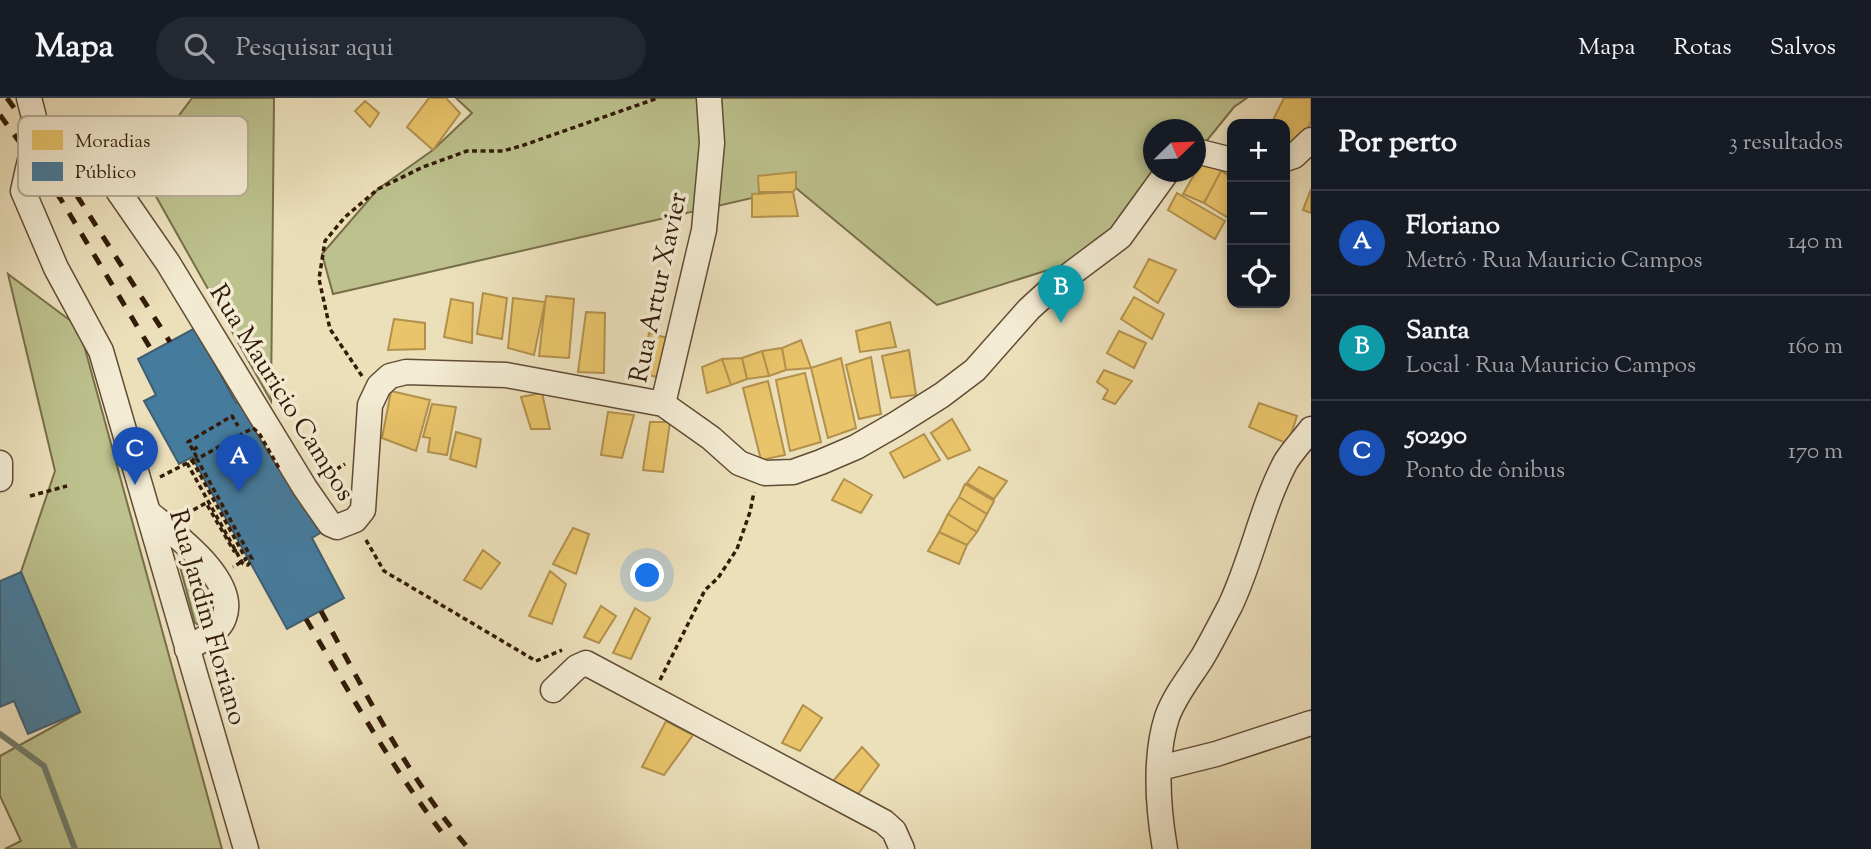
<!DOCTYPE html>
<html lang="pt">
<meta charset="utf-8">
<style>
:root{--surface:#171b24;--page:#242831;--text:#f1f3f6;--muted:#9ea1a6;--line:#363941;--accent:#c59692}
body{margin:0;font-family:"Sorts Mill Goudy",serif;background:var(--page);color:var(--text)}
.controls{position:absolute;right:21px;top:21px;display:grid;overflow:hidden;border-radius:14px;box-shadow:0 4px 10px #0003}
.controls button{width:63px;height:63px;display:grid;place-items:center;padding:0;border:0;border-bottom:2px solid var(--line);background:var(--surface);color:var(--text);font:35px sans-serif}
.compass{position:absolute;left:1143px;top:21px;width:63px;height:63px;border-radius:50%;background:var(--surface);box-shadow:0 4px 10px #0003;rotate:67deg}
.you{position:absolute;left:648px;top:478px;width:24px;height:24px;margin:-18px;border:5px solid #fff;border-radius:50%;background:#1a73e8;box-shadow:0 0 0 10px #1a73e833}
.badge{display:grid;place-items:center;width:46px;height:46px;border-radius:50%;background:var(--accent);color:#fff;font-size:23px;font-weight:700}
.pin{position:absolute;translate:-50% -58px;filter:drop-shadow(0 2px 4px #0008)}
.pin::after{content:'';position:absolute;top:37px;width:24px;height:21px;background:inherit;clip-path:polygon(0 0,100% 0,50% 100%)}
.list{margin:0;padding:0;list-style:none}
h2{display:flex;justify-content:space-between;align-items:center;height:91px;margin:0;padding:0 28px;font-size:30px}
h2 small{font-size:23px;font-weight:400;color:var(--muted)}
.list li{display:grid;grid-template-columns:46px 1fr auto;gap:21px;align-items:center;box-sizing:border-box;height:105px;padding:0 28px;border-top:2px solid var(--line)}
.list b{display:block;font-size:26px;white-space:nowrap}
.list p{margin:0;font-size:23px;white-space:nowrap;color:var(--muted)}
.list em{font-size:23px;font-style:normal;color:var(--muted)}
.icon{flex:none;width:38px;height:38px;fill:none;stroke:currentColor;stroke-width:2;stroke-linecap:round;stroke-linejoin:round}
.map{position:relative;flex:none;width:1311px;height:751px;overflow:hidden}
header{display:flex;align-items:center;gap:42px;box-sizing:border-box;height:98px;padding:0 35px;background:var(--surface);border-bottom:2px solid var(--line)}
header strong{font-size:33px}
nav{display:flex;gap:38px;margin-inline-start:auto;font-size:24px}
.search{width:490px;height:63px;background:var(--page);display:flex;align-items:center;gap:18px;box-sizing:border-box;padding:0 24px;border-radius:38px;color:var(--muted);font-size:26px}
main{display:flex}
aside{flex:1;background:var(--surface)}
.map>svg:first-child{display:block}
</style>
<header>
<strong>Mapa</strong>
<div class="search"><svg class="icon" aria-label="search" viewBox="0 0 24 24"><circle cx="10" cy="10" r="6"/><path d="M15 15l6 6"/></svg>Pesquisar aqui</div>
<nav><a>Mapa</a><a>Rotas</a><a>Salvos</a></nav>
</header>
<main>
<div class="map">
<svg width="1311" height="751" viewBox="0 0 1311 751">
<rect width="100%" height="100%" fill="#ece0bb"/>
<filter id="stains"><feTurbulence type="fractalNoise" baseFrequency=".00286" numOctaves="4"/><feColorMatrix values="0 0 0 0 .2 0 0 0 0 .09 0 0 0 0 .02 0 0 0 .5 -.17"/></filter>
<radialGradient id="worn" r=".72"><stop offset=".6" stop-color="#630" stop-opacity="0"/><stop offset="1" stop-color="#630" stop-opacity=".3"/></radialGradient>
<path fill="#bcc18d" stroke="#786e4a" stroke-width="2" d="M192,0H274L271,303L140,70Z
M456,0H1247L1234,9L1196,56V32H1154V74H1181L1107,135L1064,167L937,207L796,90L333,196L322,156L378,91L433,52L472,15Z
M8,176L79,229L222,751H5L21,743L0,698V658L80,614L21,474L55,373Z
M178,461L216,509L215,519L202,528L195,525Z"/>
<path fill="#e9c46a" stroke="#b2914d" stroke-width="2" d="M429,0H446L460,15L433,52L407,29Z
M1284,0H1311V24L1299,47L1285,42V26H1271Z
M365,3L379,15L370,29L355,13Z
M1202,63L1221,73L1204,105L1183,96Z
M1221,73L1232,79V116L1230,121L1204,105Z
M796,74V90L793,94H759L758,78Z
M1311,91V115L1303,112Z
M793,94L798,118L752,119V96Z
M1177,95L1225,123L1215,141L1168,112Z
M1149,161L1176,172L1158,205L1134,189Z
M483,195L507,200L502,241L477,236Z
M546,198L574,201L569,260L539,258Z
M1134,199L1164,216L1152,241L1121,221Z
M513,200L545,204L534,257L508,250Z
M451,201L473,205L472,245L444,239Z
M586,214L605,215L604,275L578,274Z
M394,221L425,225V251L388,252Z
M890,224L896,249L860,254L856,233Z
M1119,233L1146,245L1134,270L1107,255Z
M649,235L671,241L661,280L640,275Z
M801,242L811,270L786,272L782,250Z
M782,250L786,272L769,278L762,253Z
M909,252L916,297L891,300L882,258Z
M762,253L769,278L747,281L742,260Z
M871,259L881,316L859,321L846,267Z
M742,260L747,281L731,287L722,261Z
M841,260L856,330L828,340L811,270Z
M722,261L731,287L707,295L702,269Z
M1104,272L1132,283L1115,306L1103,301L1108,292L1097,284Z
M805,275L821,344L790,353L776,282Z
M768,283L785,357L761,362L743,290Z
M391,293L430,302L416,353L382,340Z
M542,295L550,331H531L521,299Z
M1259,305L1297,318L1288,346L1249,329Z
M432,306L456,309L447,357L428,354L430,340L423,339Z
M608,314L634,317L622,360L601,357Z
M952,321L970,352L948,361L931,335Z
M650,324H670L663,374L643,372Z
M456,334L481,341L476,369L450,361Z
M924,336L940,362L904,380L890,355Z
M979,369L1007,383L994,401L967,385Z
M844,381L872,397L861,415L832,402Z
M965,386L994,403L987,416L959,399Z
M959,399L987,416L977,434L948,416Z
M948,416L977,434L967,447L939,434Z
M573,430L589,436L576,476L553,466Z
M939,434L967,447L959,466L928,453Z
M483,452L500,465L481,491L464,482Z
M550,473L566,486L552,526L529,518Z
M601,508L616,518L599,545L584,539Z
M635,510L650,520L631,561L613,555Z
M803,607L822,620L800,653L782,645Z
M666,623L693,637L664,677L642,669Z
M862,649L879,667L854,702L828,689Z"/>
<path fill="#457b9d" stroke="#405e70" stroke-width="2" d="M195,230L236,305L247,299L322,434L312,440L344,500L287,531L192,359L179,366L144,303L156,297L138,261Z
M21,474L80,614L28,636L14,603L0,609V483Z"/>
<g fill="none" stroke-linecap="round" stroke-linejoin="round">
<path stroke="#707c6b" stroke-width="6" d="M0,636L44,668L75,751"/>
<g stroke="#614c35" stroke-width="27">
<path id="minor" d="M29,0L37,31L59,51L103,71L168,165L305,390L330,426L337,429L355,422L363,412L370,307L379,288L390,278L406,274L506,277L663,306L711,340L739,365L765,375L793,374L821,364L856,349L896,326L942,297L975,272L1029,211L1052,190L1120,139L1167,74
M37,31L23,93L56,170L101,253L246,751
M1196,53L1232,62
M1285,61L1294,58L1311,42
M663,306L704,132L712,45L709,0
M0,365V381
M149,415C174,436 239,482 224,520C219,535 199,543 187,551
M553,592L577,569L586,565L884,724L894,733L902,751
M1160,670L1216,656L1311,625
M1165,751C1158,710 1154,660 1167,619C1175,597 1190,579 1202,560C1212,543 1221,525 1230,508C1252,462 1261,411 1285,365C1292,353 1303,342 1311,331"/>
</g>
<path stroke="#331b08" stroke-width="3.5" stroke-dasharray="5 3.5" stroke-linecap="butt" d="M362,278L330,231L319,181L325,143L345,119L378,91L423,69L467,53H503L524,47L658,0
M192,362L246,461L233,469
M160,379L197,360L193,352L199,348
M322,380L345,366
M30,398L67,388
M186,416L206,405L234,453L241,452
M366,442L384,473L536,563L562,552
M660,582L705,492L718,480L737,451L750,414L754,394"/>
<use href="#minor" stroke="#f3ebd3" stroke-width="24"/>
<path stroke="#331b08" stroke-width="5" stroke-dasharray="12 12" stroke-linecap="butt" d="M7,0L74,93L170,244
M0,17L60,100L152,253
M321,513C365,594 408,680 469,751
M306,521C349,594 391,668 443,736"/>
<path stroke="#331b08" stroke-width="3.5" stroke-dasharray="5 3.5" stroke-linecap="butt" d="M193,352L188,344L232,318L238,328
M187,365L243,466L248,467L252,461L197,361L253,330L259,335L280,372"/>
</g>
<g text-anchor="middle" stroke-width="7" stroke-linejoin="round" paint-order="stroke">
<g font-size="26" fill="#331b08" stroke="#f3ebd3">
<text transform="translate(657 189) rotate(-78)" y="9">Rua Artur Xavier</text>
<text transform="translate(283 294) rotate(58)" y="9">Rua Mauricio Campos</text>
<text transform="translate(209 519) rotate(74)" y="9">Rua Jardim Floriano</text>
</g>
</g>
<rect x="18" y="18" width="230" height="80" rx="10" fill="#f3ebd3" stroke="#b9ad96" stroke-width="2"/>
<rect x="32" y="32" width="31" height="20" fill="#e9c46a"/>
<rect x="32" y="64" width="31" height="19" fill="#457b9d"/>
<g font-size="19" fill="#331b08">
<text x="75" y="49">Moradias</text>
<text x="75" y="80">Público</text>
</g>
<rect width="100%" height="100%" filter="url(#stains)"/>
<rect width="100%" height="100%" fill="url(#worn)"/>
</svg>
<div class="controls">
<button>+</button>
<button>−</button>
<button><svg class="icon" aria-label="locate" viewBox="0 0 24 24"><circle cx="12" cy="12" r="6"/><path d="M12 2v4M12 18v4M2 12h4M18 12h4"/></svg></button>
</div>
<svg class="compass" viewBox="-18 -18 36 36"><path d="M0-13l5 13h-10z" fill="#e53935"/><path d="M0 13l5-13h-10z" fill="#9ea1a6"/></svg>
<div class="you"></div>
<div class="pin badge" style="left:239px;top:394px;background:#1a4fb4">A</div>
<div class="pin badge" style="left:1061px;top:225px;background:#0f9aa8">B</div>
<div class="pin badge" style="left:135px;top:387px;background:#1a4fb4">C</div>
</div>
<aside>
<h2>Por perto<small>3 resultados</small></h2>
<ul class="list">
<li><span class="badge" style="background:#1a4fb4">A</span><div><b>Floriano</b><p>Metrô · Rua Mauricio Campos</p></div><em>140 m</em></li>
<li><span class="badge" style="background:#0f9aa8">B</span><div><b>Santa</b><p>Local · Rua Mauricio Campos</p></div><em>160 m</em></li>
<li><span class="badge" style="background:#1a4fb4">C</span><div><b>50290</b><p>Ponto de ônibus</p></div><em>170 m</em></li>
</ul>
</aside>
</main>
